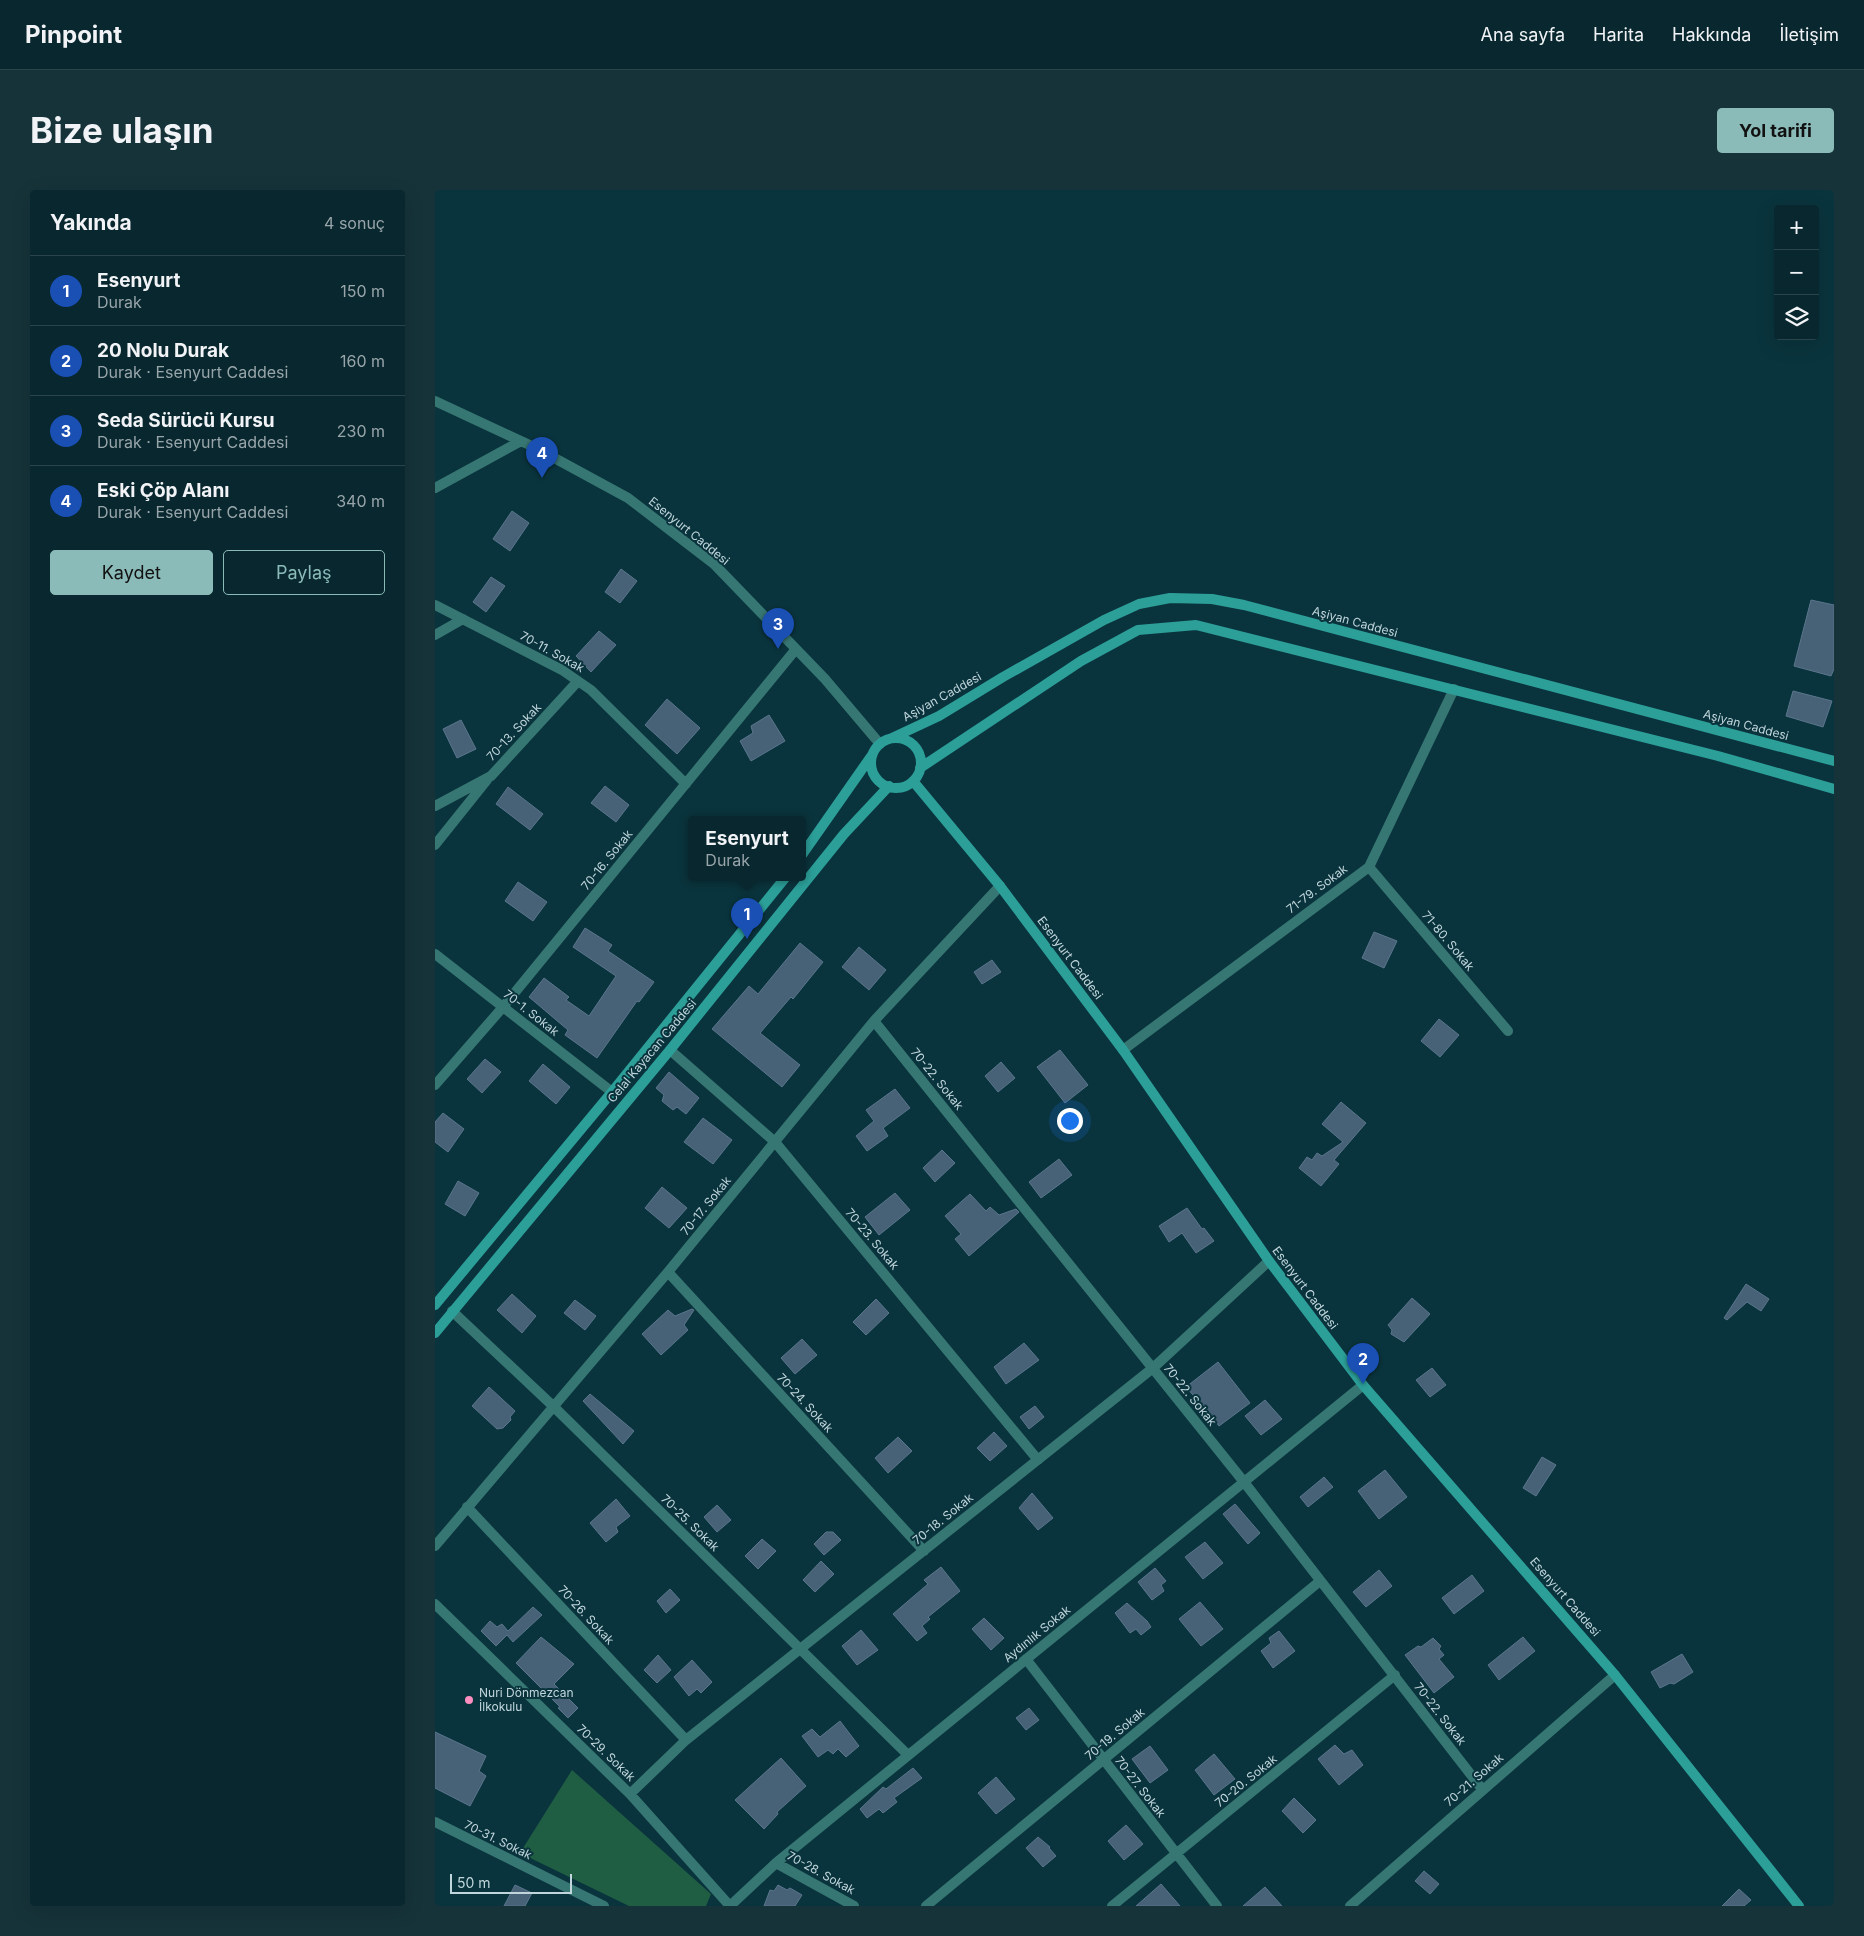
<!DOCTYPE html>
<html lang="tr">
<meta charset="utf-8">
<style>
:root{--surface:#08272e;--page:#16333a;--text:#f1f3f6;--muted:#98a5aa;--line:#29444a;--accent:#8bbbb9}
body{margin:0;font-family:Inter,sans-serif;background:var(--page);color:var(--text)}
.controls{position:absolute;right:15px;top:15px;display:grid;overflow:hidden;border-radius:5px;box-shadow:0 5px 20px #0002}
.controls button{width:45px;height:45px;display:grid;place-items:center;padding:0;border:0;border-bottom:1px solid var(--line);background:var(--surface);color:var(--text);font:25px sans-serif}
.scale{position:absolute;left:15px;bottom:12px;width:122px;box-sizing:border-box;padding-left:5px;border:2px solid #c1d6dc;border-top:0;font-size:14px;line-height:18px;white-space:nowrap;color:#c1d6dc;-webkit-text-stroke:4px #0a343d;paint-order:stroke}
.you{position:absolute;left:634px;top:930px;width:18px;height:18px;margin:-12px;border:4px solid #fff;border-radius:50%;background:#1a73e8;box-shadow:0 0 0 8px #1a73e833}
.badge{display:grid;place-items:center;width:32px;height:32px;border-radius:50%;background:var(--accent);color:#fff;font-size:16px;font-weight:700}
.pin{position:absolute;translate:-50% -41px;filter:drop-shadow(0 1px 2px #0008)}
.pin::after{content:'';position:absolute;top:26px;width:18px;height:15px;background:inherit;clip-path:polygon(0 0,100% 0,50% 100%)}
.popup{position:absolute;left:253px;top:626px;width:118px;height:65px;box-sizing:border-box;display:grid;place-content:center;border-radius:5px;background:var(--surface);filter:drop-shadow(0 1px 4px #0005);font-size:16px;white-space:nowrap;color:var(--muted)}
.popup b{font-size:19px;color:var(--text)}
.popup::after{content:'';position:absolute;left:50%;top:100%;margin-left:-10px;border:10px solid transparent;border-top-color:var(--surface)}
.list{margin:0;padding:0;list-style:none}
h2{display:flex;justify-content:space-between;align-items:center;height:65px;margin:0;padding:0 20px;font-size:21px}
h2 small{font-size:16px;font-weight:400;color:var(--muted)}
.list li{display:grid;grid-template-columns:32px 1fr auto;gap:15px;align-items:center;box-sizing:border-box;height:70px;padding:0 20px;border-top:1px solid var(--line)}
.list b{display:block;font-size:19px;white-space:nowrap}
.list p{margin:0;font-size:16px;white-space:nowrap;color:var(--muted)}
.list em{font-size:16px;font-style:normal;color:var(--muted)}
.actions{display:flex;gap:10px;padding:15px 20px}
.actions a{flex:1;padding:11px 0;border:1px solid var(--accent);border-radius:5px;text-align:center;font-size:18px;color:var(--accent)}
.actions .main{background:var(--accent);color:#111}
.icon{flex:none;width:28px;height:28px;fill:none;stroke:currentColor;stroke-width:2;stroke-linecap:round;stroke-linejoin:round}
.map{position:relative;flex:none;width:1399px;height:1716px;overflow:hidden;border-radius:5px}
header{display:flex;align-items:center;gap:30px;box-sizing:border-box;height:70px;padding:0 25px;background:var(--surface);border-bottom:1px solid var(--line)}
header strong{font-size:24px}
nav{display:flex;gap:28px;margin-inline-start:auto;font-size:18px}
.intro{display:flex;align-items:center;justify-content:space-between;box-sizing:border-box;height:120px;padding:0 30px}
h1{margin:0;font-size:35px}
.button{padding:12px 22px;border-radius:5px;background:var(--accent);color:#111;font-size:18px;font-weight:700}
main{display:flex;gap:30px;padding:0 30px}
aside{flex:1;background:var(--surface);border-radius:5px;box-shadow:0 5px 20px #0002}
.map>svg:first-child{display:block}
</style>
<header>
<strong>Pinpoint</strong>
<nav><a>Ana sayfa</a><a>Harita</a><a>Hakkında</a><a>İletişim</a></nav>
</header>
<div class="intro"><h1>Bize ulaşın</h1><a class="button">Yol tarifi</a></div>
<main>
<aside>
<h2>Yakında<small>4 sonuç</small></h2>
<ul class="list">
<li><span class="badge" style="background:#1a4fb4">1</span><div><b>Esenyurt</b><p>Durak</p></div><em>150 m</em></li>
<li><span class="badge" style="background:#1a4fb4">2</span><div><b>20 Nolu Durak</b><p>Durak · Esenyurt Caddesi</p></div><em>160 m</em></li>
<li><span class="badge" style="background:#1a4fb4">3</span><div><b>Seda Sürücü Kursu</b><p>Durak · Esenyurt Caddesi</p></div><em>230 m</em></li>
<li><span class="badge" style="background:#1a4fb4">4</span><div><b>Eski Çöp Alanı</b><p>Durak · Esenyurt Caddesi</p></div><em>340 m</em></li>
</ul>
<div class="actions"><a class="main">Kaydet</a><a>Paylaş</a></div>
</aside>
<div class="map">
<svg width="1399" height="1716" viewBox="0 0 1399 1716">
<rect width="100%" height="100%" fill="#0a343d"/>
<path fill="#205e44" d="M137,1580L276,1704L271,1716H194L85,1663Z"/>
<path fill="#476177" stroke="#5b768c" d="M77,321L94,333L75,361L58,349Z
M186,379L202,391L185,413L170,402Z
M56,387L70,396L51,422L38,412Z
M1376,410L1399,415V479L1396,486L1359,476Z
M164,441L181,455L156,482L141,466Z
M1358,501L1397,511L1388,537L1351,526Z
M232,509L265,538L242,564L210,535Z
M334,525L350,551L316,571L305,551L318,543L316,536Z
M26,530L41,559L22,568L8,539Z
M170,596L194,615L181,632L156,613Z
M73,597L108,624L95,640L61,614Z
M83,692L112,712L98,731L70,711Z
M150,738L177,755L173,761L219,792L204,812L202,811L162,868L130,845L133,840L94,807L109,788L134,807L131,810L154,826L181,786L138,757Z
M939,742L962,751L949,778L927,768Z
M365,753L388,772L358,809L356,807L325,843L365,875L347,897L277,839L314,796L323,804Z
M424,757L451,780L434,800L407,777Z
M557,770L566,782L547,794L539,782Z
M1004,829L1024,845L1005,867L986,851Z
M625,860L653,895L630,913L602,877Z
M50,869L66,882L47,903L32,889Z
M566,872L580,888L563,902L550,886Z
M108,874L135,897L121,914L94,891Z
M234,882L264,908L251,924L242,917L238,920L227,911L229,905L221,898Z
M460,899L475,918L448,938L453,946L432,961L421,946L439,931L431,920Z
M906,912L931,933L899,970L904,974L886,996L864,978L872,967L877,970L882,963L887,966L908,952L887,934Z
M8,923L29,939L13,962L0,952V932Z
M268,928L297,950L278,974L249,952Z
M507,960L520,973L500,992L488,978Z
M624,969L637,985L606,1008L594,992Z
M23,991L44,1003L30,1026L10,1014Z
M227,997L252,1018L234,1038L210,1018Z
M460,1003L475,1020L444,1045L430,1027Z
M535,1004L551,1021L555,1017L564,1025L581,1019L584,1022L534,1066L520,1049L526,1044L510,1026Z
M752,1018L767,1039L769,1038L779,1051L761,1063L747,1043L734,1052L724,1036Z
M1311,1094L1334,1109L1326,1121L1312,1112L1292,1130L1289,1128Z
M77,1104L101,1126L87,1143L62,1120Z
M977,1108L995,1124L969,1152L956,1144L957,1140L953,1135Z
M441,1109L454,1123L431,1145L418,1132Z
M140,1110L161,1126L150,1140L129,1123Z
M257,1119L259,1120L249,1135L253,1140L226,1165L207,1144L233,1120L240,1126Z
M367,1149L382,1165L360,1184L346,1168Z
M589,1153L604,1170L571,1194L559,1177Z
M783,1172L815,1213L784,1236L766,1212L765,1213L751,1197Z
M997,1178L1011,1195L995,1207L981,1190Z
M54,1197L80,1221L75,1227L76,1230L68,1238L62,1239L37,1216Z
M155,1204L199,1241L188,1254L148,1211Z
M830,1210L847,1229L826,1245L810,1226Z
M600,1216L609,1227L594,1239L585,1227Z
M559,1242L572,1256L555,1271L542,1258Z
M463,1247L477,1261L453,1283L440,1268Z
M1107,1267L1121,1275L1101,1306L1088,1298Z
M950,1280L972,1307L944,1329L923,1301Z
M889,1287L898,1297L873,1317L865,1307Z
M597,1303L618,1328L603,1340L584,1318Z
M181,1309L195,1326L181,1337L183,1342L171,1352L155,1333Z
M800,1314L825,1343L813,1354L788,1324Z
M282,1315L296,1330L282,1342L269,1327Z
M391,1342H398L406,1350L389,1365L379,1354Z
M327,1349L341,1361L323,1379L310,1366Z
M770,1352L788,1373L768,1389L750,1367Z
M386,1371L399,1384L380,1402L368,1390Z
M506,1377L525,1401L493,1427L495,1429L487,1436L492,1443L482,1451L458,1424L493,1394L489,1390Z
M720,1378L731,1391L726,1395L729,1401L717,1410L703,1392Z
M944,1380L957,1396L931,1417L918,1402Z
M1037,1385L1049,1401L1019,1424L1007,1408Z
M235,1399L245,1410L231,1423L222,1411Z
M765,1412L788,1439L766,1456L744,1429Z
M692,1413L712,1431L716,1437L706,1445L701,1439L695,1443L680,1423Z
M98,1417L107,1425L78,1452L72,1445L61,1456L46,1441L55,1431L62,1437L67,1434L73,1441Z
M549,1428L569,1448L556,1460L537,1439Z
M426,1440L443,1460L422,1475L407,1456Z
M844,1441L860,1461L838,1478L826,1461L836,1453L834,1448Z
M106,1447L139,1474L119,1494L143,1518L133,1528L123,1518L125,1517L81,1473Z
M1088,1447L1100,1461L1064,1490L1053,1475Z
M998,1448L1006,1456L1004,1459L1009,1465L1004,1469L1019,1487L999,1503L970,1465L983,1456L986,1457Z
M1247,1464L1258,1482L1239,1494L1235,1493L1225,1498L1216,1482Z
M223,1465L236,1480L222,1493L209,1480Z
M257,1470L277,1492L266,1503L262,1499L254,1506L239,1487Z
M594,1518L604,1530L591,1540L581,1528Z
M405,1531L424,1556L411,1567L403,1559L398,1564L393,1560L383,1567L367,1546L377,1539L385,1547Z
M0,1542L51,1566L44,1581L51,1586L35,1616L0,1598Z
M900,1555L909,1564L917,1560L928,1575L904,1595L883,1569Z
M715,1556L733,1580L715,1593L697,1569Z
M779,1564L800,1589L779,1605L760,1580Z
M346,1568L371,1596L342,1622L343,1624L329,1639L300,1610Z
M478,1578L487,1588L459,1608L462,1612L448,1623L444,1619L432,1628L425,1619L448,1597L451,1599Z
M561,1587L580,1609L561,1624L543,1603Z
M859,1608L881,1630L868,1643L847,1621Z
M691,1635L708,1654L689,1670L673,1651Z
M603,1647L615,1657L614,1658L621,1666L608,1677L591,1658Z
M989,1681L1004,1694L995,1704L980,1691Z
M726,1694L745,1716H701Z
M80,1695L97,1703L90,1716H69Z
M343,1695L352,1700L355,1698L367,1705L360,1716H329L335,1700L339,1701Z
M830,1697L847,1716H808Z
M1304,1699L1316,1710L1309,1716H1287Z"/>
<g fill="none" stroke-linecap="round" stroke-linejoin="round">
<path stroke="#377773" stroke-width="10" d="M0,211L101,258L193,308L279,374L390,489L445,554
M0,298L86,251
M0,415L127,480L156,500L251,594
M0,445L28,429
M0,616L56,586L143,491
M0,655L52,590
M934,677L1073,841
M0,764L177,902
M439,831L809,1292L1047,1599
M235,860L340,952L603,1270
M688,860L934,677L1019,499
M0,895L68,817L361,459
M233,1082L489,1361
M17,1121L118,1216L473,1565
M32,1317L251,1550
M0,1356L233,1082L439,831L565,696
M0,1414L195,1604L295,1716
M591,1469L782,1716
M195,1604L251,1550L718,1178L834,1071
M0,1632L169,1716
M341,1673L419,1716
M295,1716L341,1673L928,1195
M491,1716L885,1391
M677,1716L960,1485
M915,1716L1180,1485"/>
<path stroke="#2c9f99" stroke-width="10" d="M457,548L504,526L568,487L669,430L704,414L735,408L777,409L809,415L1399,571
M436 573a25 25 0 1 1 50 0a25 25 0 1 1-50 0Z
M485,578L646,471L703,440L761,435L1283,566L1399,599
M478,591L565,696L688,860L834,1071L928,1195L1180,1485L1364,1716
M367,665L437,565
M0,1115L177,902L350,688
M0,1143L235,860L409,644L454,596"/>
</g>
<circle fill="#fd8ec0" stroke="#0a343d" stroke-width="2" cx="34" cy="1510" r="5"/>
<g text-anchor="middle" stroke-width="4" stroke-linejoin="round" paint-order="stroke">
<g font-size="12" fill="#c1d6dc" stroke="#0a343d">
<text transform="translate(254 341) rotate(39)" y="4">Esenyurt Caddesi</text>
<text transform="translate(920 432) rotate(15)" y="4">Aşiyan Caddesi</text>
<text transform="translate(117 462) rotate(29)" y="4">70-11. Sokak</text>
<text transform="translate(507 507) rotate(-29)" y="4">Aşiyan Caddesi</text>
<text transform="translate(1311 535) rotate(15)" y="4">Aşiyan Caddesi</text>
<text transform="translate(79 542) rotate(-47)" y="4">70-13. Sokak</text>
<text transform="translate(172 670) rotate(-51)" y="4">70-16. Sokak</text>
<text transform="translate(882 699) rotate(-37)" y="4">71-79. Sokak</text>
<text transform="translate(1013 751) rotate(50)" y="4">71-80. Sokak</text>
<text transform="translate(635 768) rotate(53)" y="4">Esenyurt Caddesi</text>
<text transform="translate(96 823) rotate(38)" y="4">70-1. Sokak</text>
<text transform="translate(217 861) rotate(-50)" y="4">Celal Kayacan Caddesi</text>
<text transform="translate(502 889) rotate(51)" y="4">70-22. Sokak</text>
<text transform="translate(271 1016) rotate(-51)" y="4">70-17. Sokak</text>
<text transform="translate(437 1049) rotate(50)" y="4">70-23. Sokak</text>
<text transform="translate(870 1098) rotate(53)" y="4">Esenyurt Caddesi</text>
<text transform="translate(755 1205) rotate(51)" y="4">70-22. Sokak</text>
<text transform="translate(370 1213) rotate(47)" y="4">70-24. Sokak</text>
<text transform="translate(508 1329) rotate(-39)" y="4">70-18. Sokak</text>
<text transform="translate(255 1333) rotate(44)" y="4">70-25. Sokak</text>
<text transform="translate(1130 1407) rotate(49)" y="4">Esenyurt Caddesi</text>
<text transform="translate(151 1425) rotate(47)" y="4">70-26. Sokak</text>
<text transform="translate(602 1444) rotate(-39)" y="4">Aydınlık Sokak</text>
<text transform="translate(1005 1524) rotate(52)" y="4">70-22. Sokak</text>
<text transform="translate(680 1544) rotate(-40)" y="4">70-19. Sokak</text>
<text transform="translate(171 1563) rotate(44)" y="4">70-29. Sokak</text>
<text transform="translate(1039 1590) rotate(-41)" y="4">70-21. Sokak</text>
<text transform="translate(811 1591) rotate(-39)" y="4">70-20. Sokak</text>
<text transform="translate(705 1597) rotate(52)" y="4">70-27. Sokak</text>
<text transform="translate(63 1650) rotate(26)" y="4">70-31. Sokak</text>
<text transform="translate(386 1683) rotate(29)" y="4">70-28. Sokak</text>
</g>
<g font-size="12" fill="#c1d6dc" stroke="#0a343d" text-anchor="start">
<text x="44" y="1507">Nuri Dönmezcan<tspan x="44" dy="14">İlkokulu</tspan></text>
</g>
</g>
</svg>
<div class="controls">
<button>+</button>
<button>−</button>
<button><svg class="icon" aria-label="layers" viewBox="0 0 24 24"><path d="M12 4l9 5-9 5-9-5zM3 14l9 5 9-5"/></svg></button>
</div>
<div class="scale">50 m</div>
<div class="you"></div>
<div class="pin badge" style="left:312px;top:749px;background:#1a4fb4">1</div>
<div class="popup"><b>Esenyurt</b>Durak</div>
<div class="pin badge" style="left:928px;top:1194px;background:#1a4fb4">2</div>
<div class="pin badge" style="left:343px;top:459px;background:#1a4fb4">3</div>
<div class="pin badge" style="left:107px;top:288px;background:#1a4fb4">4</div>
</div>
</main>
